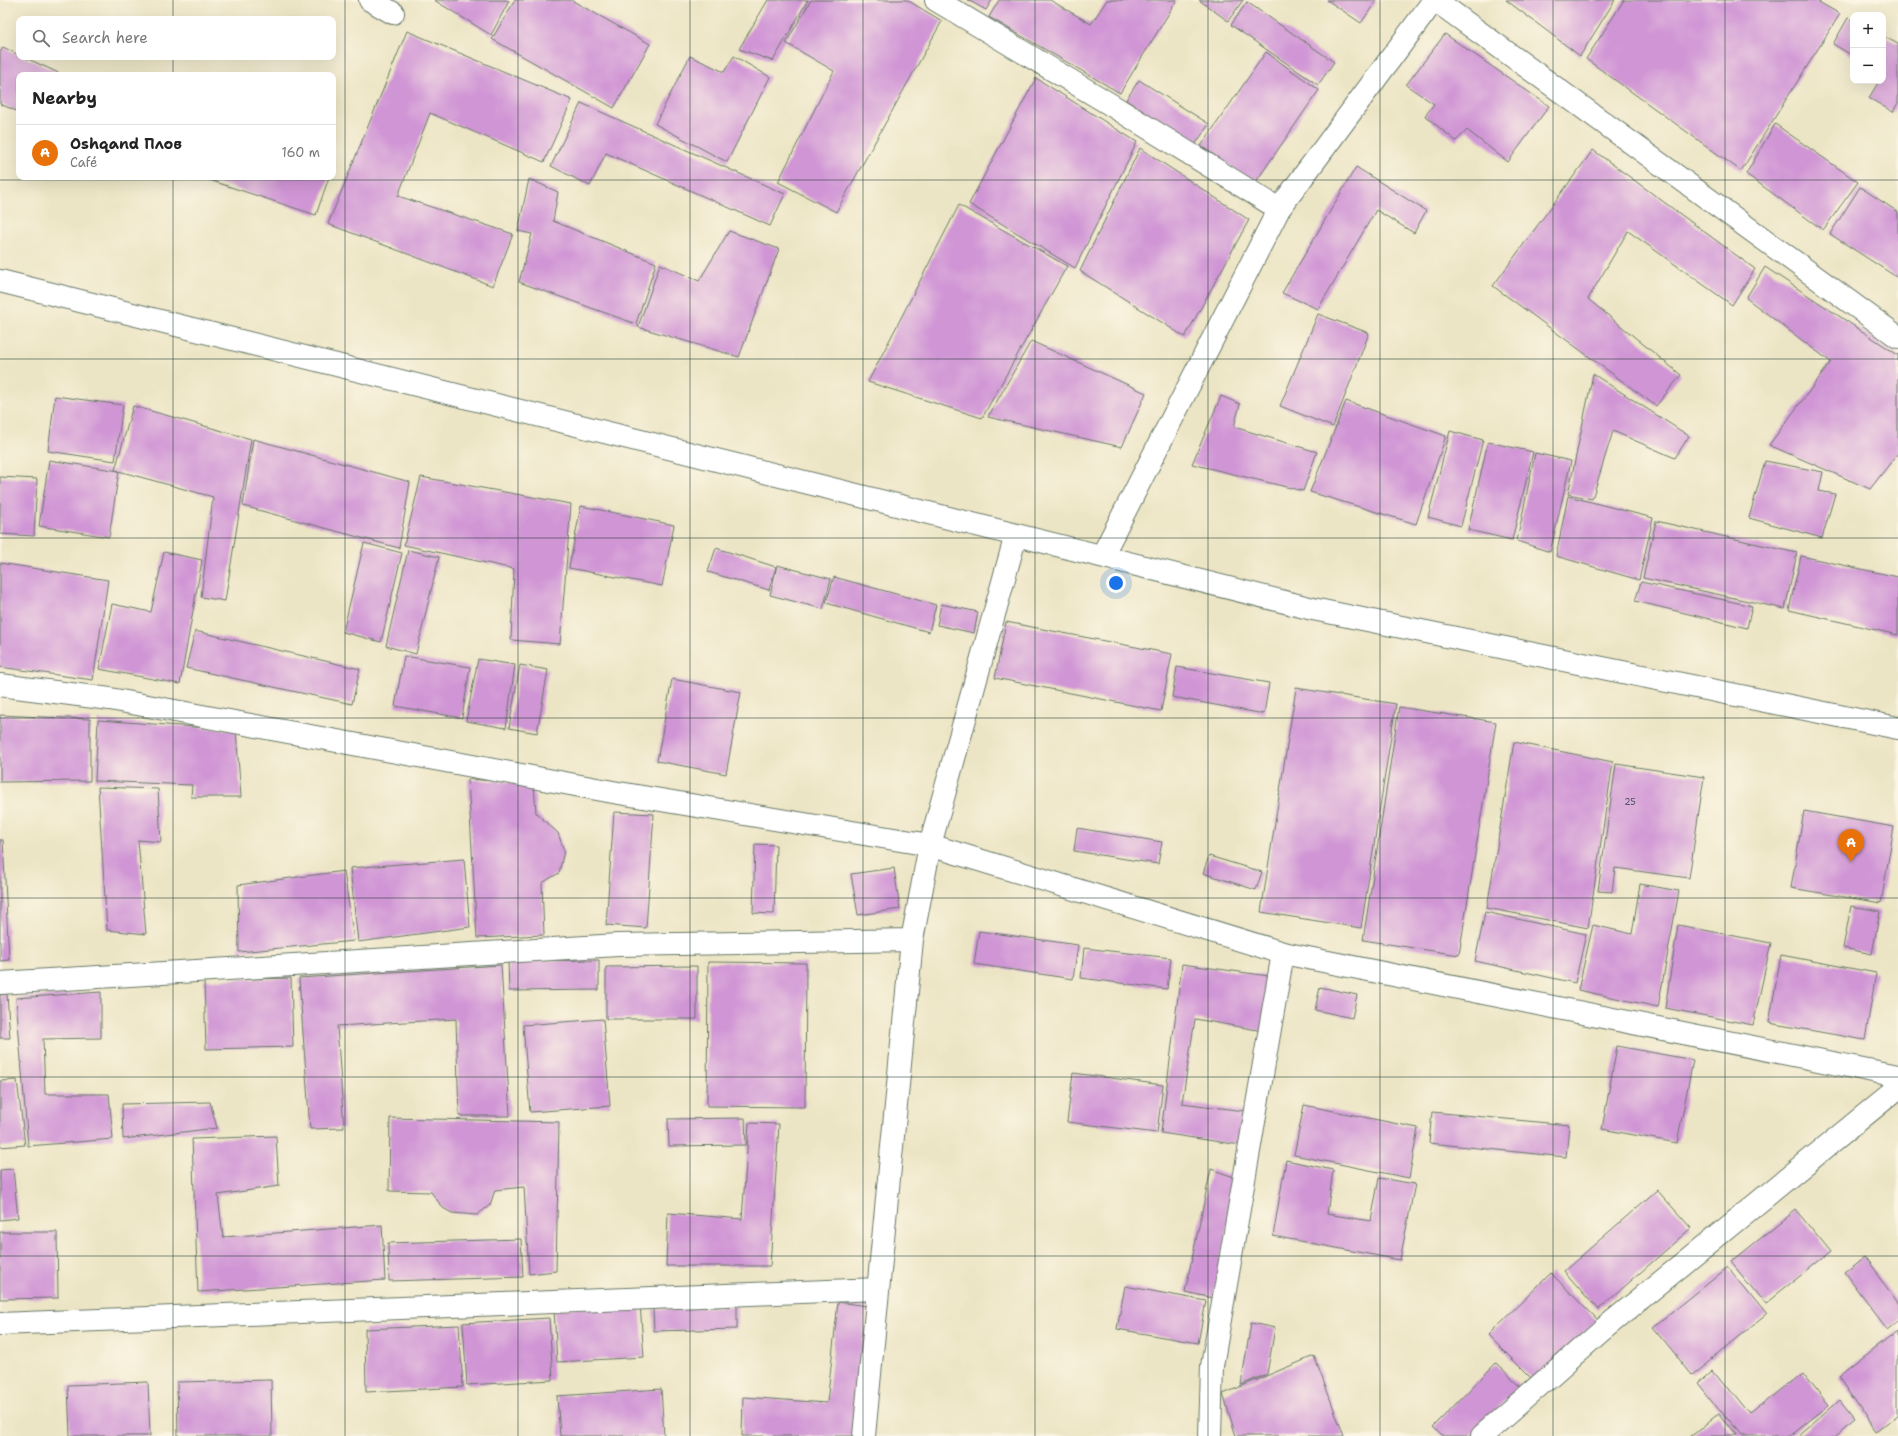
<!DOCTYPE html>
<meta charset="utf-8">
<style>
:root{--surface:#fff;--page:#f2f2f2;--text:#222;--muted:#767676;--line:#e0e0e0;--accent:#d1495b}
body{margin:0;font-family:"Shantell Sans",sans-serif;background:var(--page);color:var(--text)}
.controls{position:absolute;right:12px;top:12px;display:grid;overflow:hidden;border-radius:8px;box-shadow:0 4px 16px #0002}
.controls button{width:36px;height:36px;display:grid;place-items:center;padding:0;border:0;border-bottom:1px solid var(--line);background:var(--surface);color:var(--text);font:20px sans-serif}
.you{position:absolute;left:1116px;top:583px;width:14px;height:14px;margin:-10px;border:3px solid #fff;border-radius:50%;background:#1a73e8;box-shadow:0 0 0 6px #1a73e833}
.badge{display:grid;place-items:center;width:26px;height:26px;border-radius:50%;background:var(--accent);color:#fff;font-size:13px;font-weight:700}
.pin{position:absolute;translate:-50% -33px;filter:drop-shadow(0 1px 2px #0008)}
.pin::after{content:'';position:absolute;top:21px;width:14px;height:12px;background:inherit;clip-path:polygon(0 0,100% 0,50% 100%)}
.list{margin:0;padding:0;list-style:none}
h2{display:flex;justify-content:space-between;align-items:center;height:52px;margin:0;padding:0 16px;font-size:17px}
h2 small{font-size:13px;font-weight:400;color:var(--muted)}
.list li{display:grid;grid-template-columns:26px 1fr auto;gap:12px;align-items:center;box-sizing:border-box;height:56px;padding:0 16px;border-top:1px solid var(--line)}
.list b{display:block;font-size:15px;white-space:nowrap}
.list p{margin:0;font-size:13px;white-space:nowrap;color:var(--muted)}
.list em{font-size:13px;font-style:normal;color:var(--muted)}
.icon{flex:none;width:22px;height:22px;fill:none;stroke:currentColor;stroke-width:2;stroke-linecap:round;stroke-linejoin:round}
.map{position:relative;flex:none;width:1898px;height:1436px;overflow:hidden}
.search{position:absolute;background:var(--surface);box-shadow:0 4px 16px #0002;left:16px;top:16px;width:320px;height:44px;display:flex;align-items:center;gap:10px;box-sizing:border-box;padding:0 14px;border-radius:8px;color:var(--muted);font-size:15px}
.panel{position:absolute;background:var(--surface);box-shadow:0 4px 16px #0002;left:16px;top:72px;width:320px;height:108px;border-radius:8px}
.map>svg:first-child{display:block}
</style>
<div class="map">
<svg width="1898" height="1436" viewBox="0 0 1898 1436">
<rect width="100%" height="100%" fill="#fcf5e5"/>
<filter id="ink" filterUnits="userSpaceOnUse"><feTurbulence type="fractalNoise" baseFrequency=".025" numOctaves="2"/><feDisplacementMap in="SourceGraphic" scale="8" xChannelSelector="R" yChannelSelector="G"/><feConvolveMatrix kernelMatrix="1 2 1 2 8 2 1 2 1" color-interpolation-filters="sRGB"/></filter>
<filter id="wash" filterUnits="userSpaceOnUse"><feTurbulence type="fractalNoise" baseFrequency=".012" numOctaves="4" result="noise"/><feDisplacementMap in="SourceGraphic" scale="16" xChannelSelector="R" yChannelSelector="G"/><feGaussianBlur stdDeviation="0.9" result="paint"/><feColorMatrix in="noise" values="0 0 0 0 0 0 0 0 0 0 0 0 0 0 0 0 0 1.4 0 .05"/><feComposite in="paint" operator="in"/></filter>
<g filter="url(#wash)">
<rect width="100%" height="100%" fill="#ece5c5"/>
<g id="blocks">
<path fill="#d095d5" d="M434,0H506L509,1L491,35Z
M515,0H571L650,44L614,108L492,39Z
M768,0H808L773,61L739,49Z
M811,0H907L942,21L836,212L778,182L834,71L786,43Z
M968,0H992L986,10Z
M999,0H1050L1091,24L1107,0H1177L1120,93L989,17Z
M1199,0H1243L1228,21Z
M1327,0H1377L1361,23Z
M1506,0H1615L1580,56Z
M1624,0H1815L1840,14L1741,171L1586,59Z
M1247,2L1334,62L1318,85L1231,25Z
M1848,18L1853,20V56L1833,44Z
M407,31L572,100L544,162L430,113L398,196L513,234L493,286L328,224Z
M1445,34L1549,106L1508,162L1467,130L1456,141L1425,116L1434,104L1406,85Z
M1883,36L1898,44V103L1893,112L1869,98L1879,81H1883Z
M3,47L19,55V57H24L63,75H19V112L0,104V53Z
M1266,52L1319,90L1255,183L1201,146Z
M690,56L724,72L734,56L770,77L727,162L655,124Z
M1036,78L1137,142L1075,268L969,204Z
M1139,80L1209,124L1195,145L1126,100Z
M581,103L785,194L770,226L606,153L590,186L551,166Z
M1775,124L1858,182L1823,230L1746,174Z
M1140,148L1249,220L1185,337L1080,271Z
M1593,150L1755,269L1732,305L1628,231L1588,299L1681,375L1656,406L1493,286Z
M1356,167L1426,211L1414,233L1376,210L1318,309L1282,293Z
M200,177H329L316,215Z
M529,179L558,192L553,221L656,263L636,324L519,282L532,234L518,231Z
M1860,187L1898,212V278L1830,234Z
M959,205L1067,266L982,418L868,382Z
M729,231L779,249L739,357L638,327L660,264L699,281Z
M1765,267L1898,355V453L1870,489L1769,445L1831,362L1746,298Z
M1318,314L1369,333L1333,427L1280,406Z
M1031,341L1146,393L1122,447L988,417Z
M1593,374L1689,436L1675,458L1613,431L1592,499L1568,494Z
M55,396L123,405L115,461L48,451Z
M1221,396L1240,404L1234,427L1317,452L1303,491L1192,464Z
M1346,401L1446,436L1416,524L1310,492Z
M133,406L251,439L225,601L201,597L213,497L115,470Z
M1450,431L1483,440L1461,526L1428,517Z
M253,439L410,482L399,548L243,506Z
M1488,442L1533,452L1512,540L1468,530Z
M1535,453L1571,461L1550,552L1517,541Z
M49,460L119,471L109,537L39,526Z
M1765,461L1823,472L1819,491L1835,494L1822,538L1749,518Z
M0,477L37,479L34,536L0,534Z
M421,477L571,504L560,644L511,640L514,569L404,545Z
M1568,496L1653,518L1639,580L1556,556Z
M581,506L674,525L662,586L569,568Z
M1656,521L1797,553L1785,609L1643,578Z
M364,543L402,553L381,642L343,632Z
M716,548L776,567L769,590L708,572Z
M408,550L439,557L416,654L386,646Z
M164,552L202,560L180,684L99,669L112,604L151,612Z
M1801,556L1898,577V635L1789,610Z
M0,563L108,580L93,680L0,667Z
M777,565L831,579L823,609L770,595Z
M834,577L936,605L929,632L826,603Z
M1641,582L1752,606L1747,628L1635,601Z
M941,604L978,612L974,633L937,625Z
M1006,622L1172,654L1161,711L995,678Z
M195,631L360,669L352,704L186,668Z
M404,656L470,667L462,718L395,706Z
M478,659L515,665L506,728L466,721Z
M520,665L548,670L537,733L509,728Z
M1177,667L1269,683L1264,714L1172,697Z
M672,679L741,692L726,774L657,761Z
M1296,688L1396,704L1361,928L1261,912Z
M1399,707L1496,722L1459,955L1363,940Z
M0,715L90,719V781L0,782Z
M98,720L236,730L241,797H191L192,785L95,781Z
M1514,742L1613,762L1588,928L1487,908Z
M1616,764L1704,777L1689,878L1615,868L1612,892L1598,891Z
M468,779L534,784L536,813L558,833L564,851L559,873L542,883L544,935L477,938Z
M98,787L158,789L161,842L138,840L146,934L107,930Z
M1804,811L1894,827L1881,903L1791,888Z
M614,812L654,814L646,928L606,925Z
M1077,828L1162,842L1158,864L1074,851Z
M0,840H3L9,960L0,961Z
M755,844L776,845L774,914L753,913Z
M1209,856L1262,872L1256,890L1203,873Z
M464,859L470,927L358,942L350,868Z
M894,868L900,909L858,915L851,874Z
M344,871L354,941L239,952L238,885Z
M1640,884L1679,891L1658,1007L1578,990L1593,925L1632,934Z
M1851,906L1880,911L1872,954L1843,948Z
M1485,912L1586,934L1575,983L1475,961Z
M1678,925L1771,943L1753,1025L1665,1008Z
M979,931L1078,945L1073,979L974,964Z
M1084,948L1171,958L1167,989L1081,978Z
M1781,955L1876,973L1865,1040L1769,1023Z
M599,960V990L509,991L508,961Z
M708,962L806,963L805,1107L707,1106Z
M1182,964L1269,976L1263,1031L1195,1019L1182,1103L1252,1112L1247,1146L1161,1133Z
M501,965L510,1116H459L456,1019L337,1026L344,1128L310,1129L299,978Z
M697,966V1019H606V967Z
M291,978L293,1047L206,1049L204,980Z
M1320,987L1357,995L1352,1018L1315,1010Z
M101,992V1038L43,1039L45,1094H109L113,1139L28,1146L16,998Z
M7,994L10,1038H0V995Z
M603,1019L610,1106L530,1112L523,1025Z
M1617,1046L1693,1060L1677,1143L1602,1129Z
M1073,1073L1163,1085L1157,1133L1067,1122Z
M17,1080L25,1145L0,1147V1081Z
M210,1102L217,1128L123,1139L122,1104Z
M1304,1105L1418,1128L1409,1178L1294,1155Z
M1432,1112L1569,1125L1566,1157L1429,1143Z
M390,1118L559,1122L556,1271L529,1274L524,1187L495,1190L490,1205L477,1215L452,1213L443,1208L431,1192L389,1191Z
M745,1118L746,1145L669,1146L668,1119Z
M749,1123L779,1124L770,1266H666L668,1213L742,1219Z
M276,1136L279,1186L218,1195L223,1237L382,1225L385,1280L198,1292L192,1139Z
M1286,1160L1333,1170L1327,1214L1371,1221L1379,1178L1415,1184L1400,1260L1273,1236Z
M13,1169L18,1218L0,1220V1170Z
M1211,1169L1237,1178L1213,1298L1185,1292Z
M1657,1190L1691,1228L1598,1310L1564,1271Z
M1796,1210L1830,1252L1765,1304L1731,1262Z
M0,1232H57L58,1298L0,1299Z
M521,1239L523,1277L389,1281L388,1243Z
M1864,1257L1898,1303V1320L1887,1329L1844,1272Z
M1727,1267L1766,1315L1692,1375L1653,1327Z
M1551,1273L1597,1320L1534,1381L1488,1335Z
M1125,1286L1206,1301L1198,1343L1117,1329Z
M838,1302L867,1306L853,1436H742L743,1397L827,1403Z
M640,1304L644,1357L557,1362L554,1309Z
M737,1306V1329L654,1331L653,1309Z
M549,1318L553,1380L467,1385L463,1323Z
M1251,1323L1275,1328L1267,1374L1241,1385Z
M459,1325L463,1387L366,1392L365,1329Z
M1898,1330V1415L1877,1432L1839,1376Z
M1314,1356L1344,1436H1236L1223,1394Z
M1496,1363L1520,1386L1469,1436H1442L1433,1427Z
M1713,1369L1749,1414L1802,1372L1828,1406L1790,1436H1739L1697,1383Z
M271,1380L272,1436H178L177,1382Z
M148,1382L150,1436H70L68,1385Z
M661,1389L664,1436H560L557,1396Z
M1840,1400L1856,1420L1836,1436H1799Z
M1718,1415L1735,1436H1692Z"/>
</g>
</g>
<g filter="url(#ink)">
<use href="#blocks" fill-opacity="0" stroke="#677867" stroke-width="1"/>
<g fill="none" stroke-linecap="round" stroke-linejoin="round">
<g stroke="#677867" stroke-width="24">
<path id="minor" d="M370,0L393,13
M936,0L1108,103L1279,209
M1435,0L1898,337
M1102,556L1279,209L1434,0
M0,685L110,699L613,792L930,845L1283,953L1212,1366L1210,1436
M1283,953L1898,1076
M0,983L618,945L912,940
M0,1324L878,1289
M864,1436L912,940L930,845L1016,535
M1482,1436L1601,1331L1898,1088"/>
</g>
<g stroke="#677867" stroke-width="24">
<path id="major" d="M0,281L1313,609L1898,728"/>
</g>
<use href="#minor" stroke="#fff" stroke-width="22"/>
<use href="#major" stroke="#fff" stroke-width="22"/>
</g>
</g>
<path fill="none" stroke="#1f3d34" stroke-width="1" stroke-opacity="0.55" d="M173,0V19M345,0V1436M518,0V1436M690,0V1436M863,0V1436M1035,0V1436M1208,0V1436M1380,0V1436M1553,0V1436M1725,0V1436M173,57V75M173,177V1436M0,180H1898M0,359H1898M0,538H1898M0,718H1898M0,898H1898M0,1077H1898M0,1256H1898"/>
<g text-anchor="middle" stroke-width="3" stroke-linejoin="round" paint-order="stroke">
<g font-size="9" fill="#4b535c">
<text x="1630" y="805">25</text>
</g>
</g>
</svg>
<div class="controls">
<button>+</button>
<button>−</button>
</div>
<div class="you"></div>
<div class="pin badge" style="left:1851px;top:862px;background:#e8710a">A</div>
<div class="search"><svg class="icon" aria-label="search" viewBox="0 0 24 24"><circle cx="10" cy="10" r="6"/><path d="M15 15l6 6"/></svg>Search here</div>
<section class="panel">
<h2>Nearby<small></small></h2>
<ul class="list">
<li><span class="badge" style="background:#e8710a">A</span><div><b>Oshqand Плов</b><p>Café</p></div><em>160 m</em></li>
</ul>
</section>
</div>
